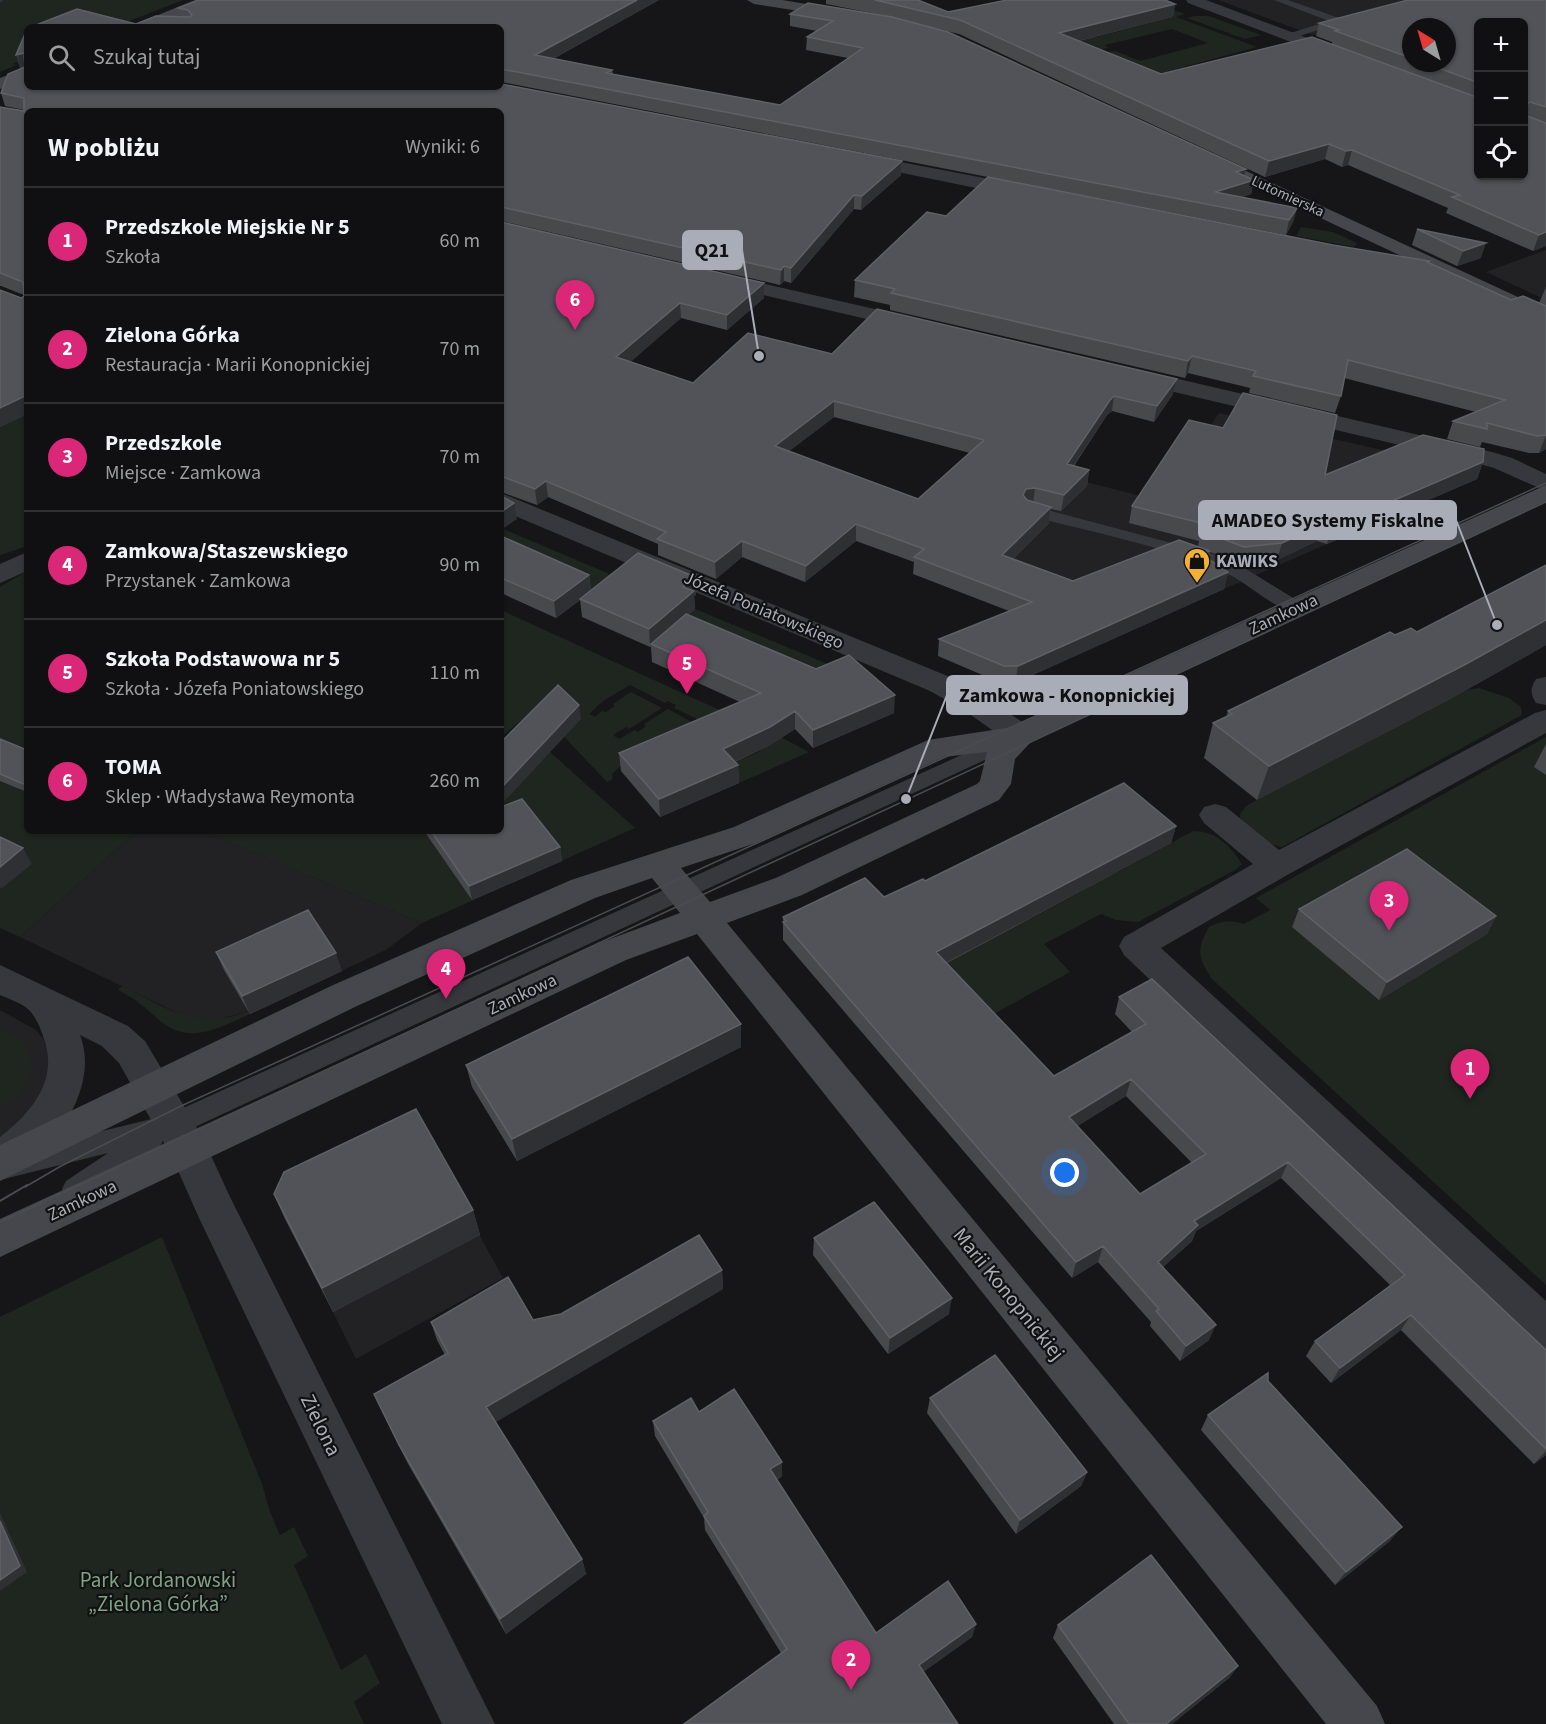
<!DOCTYPE html>
<html lang="pl">
<meta charset="utf-8">
<style>
:root{--surface:#101012;--page:#19191b;--text:#f1f3f6;--muted:#9c9d9f;--line:#303032;--accent:#db2777}
body{margin:0;font-family:"Source Sans 3",sans-serif;background:var(--page);color:var(--text)}
.controls{position:absolute;right:18px;top:18px;display:grid;overflow:hidden;border-radius:9px;box-shadow:0 2px 4px #0004}
.controls button{width:54px;height:54px;display:grid;place-items:center;padding:0;border:0;border-bottom:2px solid var(--line);background:var(--surface);color:var(--text);font:30px sans-serif}
.compass{position:absolute;left:1402px;top:18px;width:54px;height:54px;border-radius:50%;background:var(--surface);box-shadow:0 2px 4px #0004;rotate:323deg}
.you{position:absolute;left:1065px;top:1173px;width:21px;height:21px;margin:-15px;border:4px solid #fff;border-radius:50%;background:#1a73e8;box-shadow:0 0 0 9px #1a73e833}
.badge{display:grid;place-items:center;width:39px;height:39px;border-radius:50%;background:var(--accent);color:#fff;font-size:20px;font-weight:700}
.pin{position:absolute;translate:-50% -50px;filter:drop-shadow(0 2px 3px #0008)}
.pin::after{content:'';position:absolute;top:32px;width:21px;height:18px;background:inherit;clip-path:polygon(0 0,100% 0,50% 100%)}
.list{margin:0;padding:0;list-style:none}
h2{display:flex;justify-content:space-between;align-items:center;height:78px;margin:0;padding:0 24px;font-size:26px}
h2 small{font-size:20px;font-weight:400;color:var(--muted)}
.list li{display:grid;grid-template-columns:39px 1fr auto;gap:18px;align-items:center;box-sizing:border-box;height:108px;padding:0 24px;border-top:2px solid var(--line)}
.list b{display:block;font-size:22px;white-space:nowrap}
.list p{margin:0;font-size:20px;white-space:nowrap;color:var(--muted)}
.list em{font-size:20px;font-style:normal;color:var(--muted)}
.icon{flex:none;width:33px;height:33px;fill:none;stroke:currentColor;stroke-width:2;stroke-linecap:round;stroke-linejoin:round}
.map{position:relative;flex:none;width:1546px;height:1724px;overflow:hidden}
.search{position:absolute;background:var(--surface);box-shadow:0 2px 4px #0004;left:24px;top:24px;width:480px;height:66px;display:flex;align-items:center;gap:15px;box-sizing:border-box;padding:0 21px;border-radius:9px;color:var(--muted);font-size:22px}
.panel{position:absolute;background:var(--surface);box-shadow:0 2px 4px #0004;left:24px;top:108px;width:480px;height:726px;border-radius:9px}
.map>svg:first-child{display:block}
</style>
<div class="map">
<svg width="1546" height="1724" viewBox="0 0 1546 1724">
<rect width="100%" height="100%" fill="#161618"/>
<path fill="#222225" d="M1218,0H1445L1313,35Z
M1546,250V300L1486,272Z
M1219,413L1470,470L1477,478L1088,649L930,503L987,457L1161,501Z
M137,831H220L213,835L422,923L386,950L250,1014L248,1011L218,1020H198L184,1016L20,937Z
M0,1010L36,1030L44,1040L51,1060L43,1097L0,1141Z
M424,1134L503,1278L356,1359L333,1312Z"/>
<path fill="#1e261f" d="M0,0H183L117,26L27,27V61H20L13,64L17,65L0,72Z
M1146,0L1185,14L1176,17L1257,47L1095,91L1106,53L1115,51L1140,61L1208,43L1172,29L1105,45L1108,48L1098,50L1052,29L1068,25L1097,37L1174,17L1134,2Z
M1194,16H1209L1261,35L1245,39L1187,18Z
M1301,227L1333,232L1357,243L1354,247L1296,236Z
M0,314L27,326V546L0,555Z
M503,529L626,581L605,598L501,551Z
M27,571V831H137L20,937L0,928V587Z
M695,609L852,674L818,689L675,626Z
M501,610L761,729L742,740L674,708L676,705L667,701L665,703L630,685L603,701L589,714L595,717L602,711L606,712L615,706L613,704L631,692L662,708L629,729L626,727L613,735L619,739L635,730L638,732L646,726L644,724L668,709L701,727L623,764L612,774L613,779L607,782L551,723L547,700L503,735Z
M1479,688L1509,698L1521,707L1522,715L1282,847L1265,843L1241,826L1240,814L1246,806L1467,690Z
M781,737L809,752L739,783L723,767L756,753Z
M1546,737V761L1535,767L1546,775V1285L1212,979C1198,958 1196,950 1209,927C1222,921 1230,920 1244,924L1270,910L1256,898Z
M550,752L635,828L422,923L203,831H501V776Z
M1193,831C1216,831 1230,845 1242,864L1235,870L1138,922L1116,920L1101,914L1044,944L1070,972L983,1020L934,969L995,937L990,932L1024,914L1030,919L1086,889L1112,867L1118,872Z
M122,986C166,1007 198,1033 248,1011L250,1014C219,1028 189,1046 159,1020C146,1008 134,998 118,990Z
M0,1029C7,1033 15,1036 21,1041C45,1064 25,1096 0,1106Z
M162,1237L262,1484L270,1512L280,1535L294,1527L308,1556L294,1565L341,1670L366,1654L380,1683L354,1702L364,1724H0V1317Z"/>
<g fill="none" stroke-linecap="round" stroke-linejoin="round">
<path fill="#2c353c" fill-rule="evenodd" d="M0,0H4L0,3Z"/>
<path fill="#37383d" fill-rule="evenodd" d="M1274,0H1288L1339,18L1346,16L1351,19L1291,39L1286,36L1287,34L1329,21Z
M1032,506L1213,554L1246,569L1303,604L1305,608L1303,612C1283,617 1249,584 1230,575C1170,547 1091,532 1026,515L1023,511L1026,507Z
M1010,733L1017,735L1020,740L1017,745L184,1132L164,1138L160,1147L86,1197L76,1201L66,1197L62,1189L66,1181L108,1153L0,1180V1156L168,1115Z"/>
<path fill="#37383d" fill-rule="evenodd" d="M1186,0H1206L1348,53L1350,56L1348,59H1336L1188,3Z
M859,154L1026,186L1033,188L1035,192L1033,196L1026,198L853,163L850,159L853,155Z
M722,274L914,318L922,319L925,324L922,329L914,330L715,284L712,280L715,276Z
M1131,368L1492,452L1512,458L1546,474V491L1494,468L1476,463L1123,380L1120,375L1123,370Z
M501,493L950,677L984,696L1031,728L1035,735L1031,742L1020,745L1009,742L964,710L930,691L501,510Z
M27,552V571L0,583V564Z
M1546,677V705L1536,703C1530,694 1530,688 1536,679Z
M1546,710V733L1289,874L1161,948L1546,1301V1349L1531,1343L1124,955L1119,946L1124,937L1253,864L1204,823L1199,815L1204,807L1215,804L1226,807L1279,850L1535,713Z
M0,965L128,1026L145,1041L203,1138L230,1197L495,1724H442L199,1218L172,1157L119,1063L102,1046L80,1035C101,1089 51,1159 0,1177V1137C31,1113 59,1080 44,1039C41,1029 36,1017 29,1010C22,1003 9,999 0,995Z"/>
<path fill="#45474d" fill-rule="evenodd" d="M195,0H215L213,3L154,27H133L136,24Z
M747,0H782L844,10L851,14L844,18L754,4Z
M27,68V79L0,89V78Z
M1203,151L1546,310V324L1197,160L1194,156L1197,152Z
M1546,485V502L1031,742L1015,759L1011,784L999,800L802,895L727,923L1377,1706L1385,1724H1326L697,934L626,960L0,1257V1219L602,942L680,913L652,878L595,898L357,1006L0,1181V1145L331,986L571,880L734,827L928,740L1012,727ZM987,752L980,781L977,784L778,877L710,902L681,868L756,843L944,757Z"/>
<path stroke="#4a4c52" stroke-width="1.5" d="M25,1187L61,1166L181,1106L1546,483
M75,1187L1546,502"/>
<path stroke="#4a4c52" stroke-width="2" d="M0,1201L27,1185
M0,1222L79,1185"/>
</g>
<path fill="#47494d" fill-rule="evenodd" d="M199,0H659L553,59L612,70L613,74L780,105L848,58L806,50L807,37L817,31L790,26V14L887,16L826,4V0H918L948,12L1175,4L1173,17L1079,41L1161,74L1332,44V42L1316,36L1319,23L1546,0V246L1533,251L1446,213L1448,208L1348,165L1342,167L1325,159L1265,177L959,34L921,25L1254,180L1251,194L1242,197L1297,208L1293,222L1286,235L1056,190L1333,245L1429,261L1428,263L1511,300L1539,303L1546,287V449L1539,453H1529L1482,442L1480,447L1447,439L1453,421L1476,412L1344,378L1341,396L1335,413L1249,393L1250,388L1188,373L1185,378L890,310V305L854,297L855,280L946,216L988,177L501,82V27L136,24L181,17L178,8ZM1479,22L1524,176H1479ZM1411,27L1447,63H1411Z
M27,29V87H501V84L902,161L901,175L861,210L854,209L791,283L784,281L780,285L501,221V111H27V414L0,427V290L21,298L24,296V295L1,286H0V107L24,111V110L5,106L1,93L8,74L25,67L20,68L16,55Z
M501,222L764,283V298L727,330L681,318L630,362L693,383L832,354L1173,394L1154,422L1112,411L1107,415L1074,466L1089,470L1087,486L1061,511L1051,509L1049,523L1013,559L1073,581L1198,546L1199,541L1129,523L1132,506L1325,475L1483,462L1477,479L1327,544L1317,541L1277,560L1240,564L1210,552L1208,558L1228,572L1224,589L1015,683H1001L938,656L939,639L1009,611L913,574L914,562L856,541L805,582L742,557L716,579L658,555V544L548,497L537,505L501,492ZM834,417L970,453L918,499L789,451Z
M1417,229L1481,258L1457,266L1412,245Z
M501,536L589,575L591,590L695,577L696,595L694,596L695,609L688,615L894,713L813,748L795,729L770,745L735,762L738,765L739,783L660,817L621,771L619,753L740,702L652,662L651,647H650L582,617L580,600L556,618L501,593Z
M1546,565V645L1452,698L1257,800L1204,758L1213,723L1226,717L1228,711L1395,635L1417,632Z
M0,739L27,750V792L0,781Z
M1546,744V775L1534,767Z
M1176,826L1171,843L947,963L1054,1076L1132,1032L1115,1014L1119,997L1546,1350V1455L1534,1464L1401,1330L1331,1383L1306,1356L1315,1341L1390,1285L1281,1178L1196,1231L1192,1241L1163,1267L1209,1340L1180,1361L1150,1326L1151,1322L1098,1262L1072,1278L783,940V917L884,897L925,881ZM1126,1096L1192,1163L1140,1194L1077,1126Z
M424,831H501L560,847L562,861L472,900Z
M1299,909L1496,916L1487,934L1379,1000L1292,927Z
M216,952L342,971L250,1014L224,970Z
M741,1024V1047L517,1161L472,1087L466,1065Z
M274,1194L473,1210L480,1235L333,1312L285,1219Z
M814,1238L949,1314L888,1354L813,1255Z
M722,1270L723,1289L495,1422L582,1559L586,1574L506,1634L407,1462L374,1394L445,1355L437,1340L431,1322L533,1320L561,1314Z
M1268,1381L1390,1541L1335,1585L1201,1430L1208,1415Z
M930,1398L1087,1472L1081,1486L1016,1534L927,1413Z
M699,1412L782,1462V1476L777,1480L876,1633L976,1624L972,1637L923,1672L781,1653L705,1530L704,1518L655,1436L653,1421Z
M1058,1625L1238,1666L1229,1678L1172,1724H1114L1053,1638Z"/>
<path fill="#2f3033" d="M637,0H659L536,68L535,55Z
M1175,4L1173,17L1058,46L1059,33Z
M24,53L27,66L20,68L16,55Z
M1329,144L1325,159L1265,177L1269,161Z
M1352,150L1348,165L1342,167L1346,151Z
M902,161L901,175L861,210L862,196Z
M1246,169L1242,183L1236,172Z
M1254,180L1251,194L1212,206L1215,192Z
M854,195V209L791,283V268Z
M1297,208L1293,222L1286,235L1289,220Z
M1546,232V246L1533,251L1539,235Z
M1486,243L1481,258L1457,266L1463,251Z
M784,266V281L780,285L781,270Z
M764,283V298L727,330V315Z
M680,303L681,318L618,373L616,357Z
M1192,356L1188,373L1185,378L1188,361Z
M1177,379L1173,394L1154,422L1157,406Z
M27,395V414L0,427V408Z
M1114,396L1112,411L1107,415L1064,480L1067,464L1110,400Z
M834,401V417L775,462V446Z
M1546,435V449L1539,453Z
M1483,462L1477,479L1327,544L1332,527Z
M1089,470L1087,486L1061,511L1064,495Z
M546,481L548,497L537,505L535,489Z
M1035,488L1033,504L1024,506L1023,495L1026,489Z
M514,503L517,519L501,530V512Z
M1051,507L1049,523L1000,572L1002,555Z
M856,524V541L805,582L806,566Z
M1322,524L1317,541L1277,560L1282,543Z
M742,541V557L716,579L715,562Z
M1228,572L1224,589L1015,683L1018,666Z
M589,575L591,591L556,618L554,601Z
M695,577L696,595L694,596L695,609L653,645L651,644L650,647L649,629L683,587Z
M1546,620V645L1452,698L1257,800L1269,766Z
M895,695L894,713L813,748V730Z
M579,705L581,719L501,805V788Z
M795,711V729L770,745L723,767V749Z
M738,765L739,783L660,817L659,799Z
M1176,826L1171,843L934,969L936,952Z
M560,847L562,861L472,900L469,886Z
M23,848L32,864L1,889L0,887V867Z
M1496,916L1487,934L1379,1000L1387,982Z
M336,953L342,971L250,1014L242,996Z
M741,1024V1047L517,1161L512,1139Z
M1131,1079L1126,1096L1065,1134L1069,1117Z
M1288,1162L1281,1178L1196,1231L1192,1241L1152,1277L1158,1262L1194,1221Z
M473,1210L480,1235L333,1312L322,1288Z
M1103,1246L1098,1262L1072,1278L1076,1262Z
M722,1270L723,1289L491,1425L486,1407Z
M952,1298L949,1314L888,1354L890,1338Z
M1411,1315L1401,1330L1331,1383L1340,1368Z
M1216,1325L1209,1340L1180,1361L1186,1346Z
M1546,1451V1455L1534,1464Z
M782,1462V1476L770,1484V1469Z
M1087,1472L1081,1486L1016,1534L1020,1520Z
M0,1513L27,1572L0,1591Z
M1402,1527L1390,1541L1335,1585L1346,1572Z
M582,1559L586,1574L506,1634L500,1619Z
M976,1624L972,1637L916,1677L919,1665Z
M1238,1666L1229,1678L1172,1724H1166Z"/>
<path fill="#525359" stroke="#5f6168" stroke-width="1.5" fill-rule="evenodd" d="M199,0H637L535,55L612,70L606,73L780,105L863,48L807,37L833,21L790,14L808,3L892,17L948,32L1246,169L1236,172L1254,180L1215,192L1297,208L1289,220L501,69V27H31L77,9L136,24L156,16L190,17L192,15L188,10L178,8Z
M875,0H918L948,12L1007,0H1165L1175,4L1059,33L1161,74L1312,37L1479,98V176H1524V22H1479V83L1425,63H1447V27H1411V58L1335,31L1339,30L1319,23L1408,0H1546V107L1530,102L1527,104V116L1546,123V232L1539,235L1452,197L1460,195L1352,150L1346,151L1329,144L1269,161L960,20Z
M27,29V87H501V84L902,161L862,196L854,195L791,268L784,266L781,270L501,207V111H27V395L0,408V290L21,298L24,296L23,282L0,273V107L24,111V98L1,93L8,74L25,67L24,53L16,55Z
M988,177L1333,245L1429,261L1427,262L1511,300L1523,296L1546,306V435L1537,436L1487,423V429L1453,421L1505,400L1348,360L1341,396L1253,376L1256,371L1192,356L1188,361L891,293L895,289L855,280L927,212L946,216Z
M501,222L764,283L727,315L680,303L616,357L693,383L748,333L832,354L877,309L1177,379L1157,406L1114,396L1110,400L1067,464L1089,470L1064,495L1035,488L1026,489L1023,495L1027,500L1051,507L1002,555L1073,581L1179,540L1210,551L1198,552L1228,572L1018,666H1004L939,639L1032,602L914,557L924,549L856,524L806,566L742,541L715,562L657,539L666,532L546,481L535,489L501,476ZM834,401L984,440L918,499L775,446Z
M1417,229L1486,243L1463,251Z
M1243,393L1337,415L1325,475L1423,435L1484,449L1483,462L1332,527L1322,524L1282,543L1244,547L1201,531L1213,526L1132,506L1189,420L1223,428Z
M501,496L514,503L501,512Z
M501,536L589,575L554,601L501,578Z
M638,553L695,577L683,587L694,591L649,629L580,599Z
M1546,565V620L1466,664L1269,766L1213,723L1232,714L1228,711L1390,632L1395,635L1411,628L1417,632Z
M686,614L816,669L849,655L895,695L813,730L795,711L770,727L723,749L738,765L659,799L619,753L761,693L651,644Z
M558,685L579,705L501,788V742Z
M0,739L27,750V781L24,784L0,774Z
M1124,783L1176,826L936,952L1054,1076L1146,1024L1119,997L1152,979L1546,1350V1449L1411,1315L1340,1368L1315,1341L1405,1275L1288,1162L1194,1221L1198,1225L1158,1262L1216,1325L1186,1346L1156,1311L1159,1309L1103,1246L1076,1262L783,922L786,921L783,917L865,878L884,897L923,879L925,881ZM1131,1079L1206,1154L1140,1194L1069,1117Z
M522,799L560,847L469,886L431,831H501V807Z
M0,837L23,848L0,867Z
M1407,849L1496,916L1387,982L1299,909Z
M308,910L336,953L242,996L216,952Z
M688,957L741,1024L512,1139L466,1065Z
M416,1109L473,1210L322,1288L274,1194L284,1172Z
M874,1202L952,1298L890,1338L814,1238Z
M699,1235L722,1270L486,1407L582,1559L500,1619L399,1445L374,1394L448,1353L431,1322L508,1277L533,1320L561,1314Z
M995,1355L1087,1472L1020,1520L930,1398Z
M1268,1373V1381L1402,1527L1346,1572L1208,1415Z
M734,1389L782,1462L770,1469L876,1633L948,1581L976,1624L919,1665L958,1724H684L787,1649L704,1516L708,1512L653,1421L691,1398L699,1412Z
M0,1521L20,1566L0,1580Z
M1151,1555L1238,1666L1166,1724H1129L1058,1625Z"/>
<defs>
<g id="shop-pin" transform="scale(1.35)"><path d="M0 17L-7.5 6A9.5 9.5 0 1 1 7.5 6Z" fill="#f2b134" stroke="#111113"/><path d="M-5-2.5h2.3a2.7 3.5 0 0 1 5.4 0H5L5.5 6h-11ZM-1.5-2.5h3a1.5 2.3 0 0 0-3 0Z" fill="#111"/></g>
</defs>
<g fill-rule="evenodd">
<use href="#shop-pin" x="1197" y="561"/>
</g>
<g text-anchor="middle" stroke-width="4.5" stroke-linejoin="round" paint-order="stroke">
<g font-size="15" fill="#a8adb8" stroke="#111113">
<text transform="translate(1288 196) rotate(25)" y="5">Lutomierska</text>
</g>
<g font-size="18" font-weight="bold" fill="#a8adb8" stroke="#111113" text-anchor="start">
<text x="1216" y="567">KAWIKS</text>
</g>
<g font-size="18" fill="#a8adb8" stroke="#111113">
<text transform="translate(764 610) rotate(23)" y="6">Józefa Poniatowskiego</text>
<text transform="translate(1283 614) rotate(-25)" y="6">Zamkowa</text>
<text transform="translate(522 994) rotate(-25)" y="6">Zamkowa</text>
<text transform="translate(82 1200) rotate(-25)" y="6">Zamkowa</text>
</g>
<g font-size="21" fill="#a8adb8" stroke="#111113">
<text transform="translate(1009 1294) rotate(51)" y="7">Marii Konopnickiej</text>
<text transform="translate(321 1425) rotate(64)" y="7">Zielona</text>
</g>
<g font-size="21" fill="#7fa381" stroke="#111113">
<text x="158" y="1587">Park Jordanowski<tspan x="158" dy="24">„Zielona Górka”</tspan></text>
</g>
</g>
<path fill="none" stroke="#a8adb8" stroke-width="2" d="M759 356L742 250M1497 625L1456 520M906 799L947 695"/>
<g fill="#a8adb8" stroke="#111113" stroke-width="2">
<circle cx="759" cy="356" r="6"/>
<circle cx="1497" cy="625" r="6"/>
<circle cx="906" cy="799" r="6"/>
</g>
<g fill="#a8adb8" stroke="#a8adb8" stroke-width="2">
<rect x="683" y="231" width="59" height="38" rx="6"/>
<rect x="1199" y="501" width="257" height="38" rx="6"/>
<rect x="947" y="676" width="240" height="38" rx="6"/>
</g>
<g font-size="20" text-anchor="middle" font-weight="bold" fill="#111">
<text x="712" y="257">Q21</text>
<text x="1328" y="527">AMADEO Systemy Fiskalne</text>
<text x="1067" y="702">Zamkowa - Konopnickiej</text>
</g>
</svg>
<div class="controls">
<button>+</button>
<button>−</button>
<button><svg class="icon" aria-label="locate" viewBox="0 0 24 24"><circle cx="12" cy="12" r="6"/><path d="M12 2v4M12 18v4M2 12h4M18 12h4"/></svg></button>
</div>
<svg class="compass" viewBox="-18 -18 36 36"><path d="M0-13l5 13h-10z" fill="#e53935"/><path d="M0 13l5-13h-10z" fill="#9c9d9f"/></svg>
<div class="you"></div>
<div class="pin badge" style="left:1470px;top:1099px">1</div>
<div class="pin badge" style="left:851px;top:1690px">2</div>
<div class="pin badge" style="left:1389px;top:931px">3</div>
<div class="pin badge" style="left:446px;top:999px">4</div>
<div class="pin badge" style="left:687px;top:694px">5</div>
<div class="pin badge" style="left:575px;top:330px">6</div>
<div class="search"><svg class="icon" aria-label="search" viewBox="0 0 24 24"><circle cx="10" cy="10" r="6"/><path d="M15 15l6 6"/></svg>Szukaj tutaj</div>
<section class="panel">
<h2>W pobliżu<small>Wyniki: 6</small></h2>
<ul class="list">
<li><span class="badge">1</span><div><b>Przedszkole Miejskie Nr 5</b><p>Szkoła</p></div><em>60 m</em></li>
<li><span class="badge">2</span><div><b>Zielona Górka</b><p>Restauracja · Marii Konopnickiej</p></div><em>70 m</em></li>
<li><span class="badge">3</span><div><b>Przedszkole</b><p>Miejsce · Zamkowa</p></div><em>70 m</em></li>
<li><span class="badge">4</span><div><b>Zamkowa/Staszewskiego</b><p>Przystanek · Zamkowa</p></div><em>90 m</em></li>
<li><span class="badge">5</span><div><b>Szkoła Podstawowa nr 5</b><p>Szkoła · Józefa Poniatowskiego</p></div><em>110 m</em></li>
<li><span class="badge">6</span><div><b>TOMA</b><p>Sklep · Władysława Reymonta</p></div><em>260 m</em></li>
</ul>
</section>
</div>
